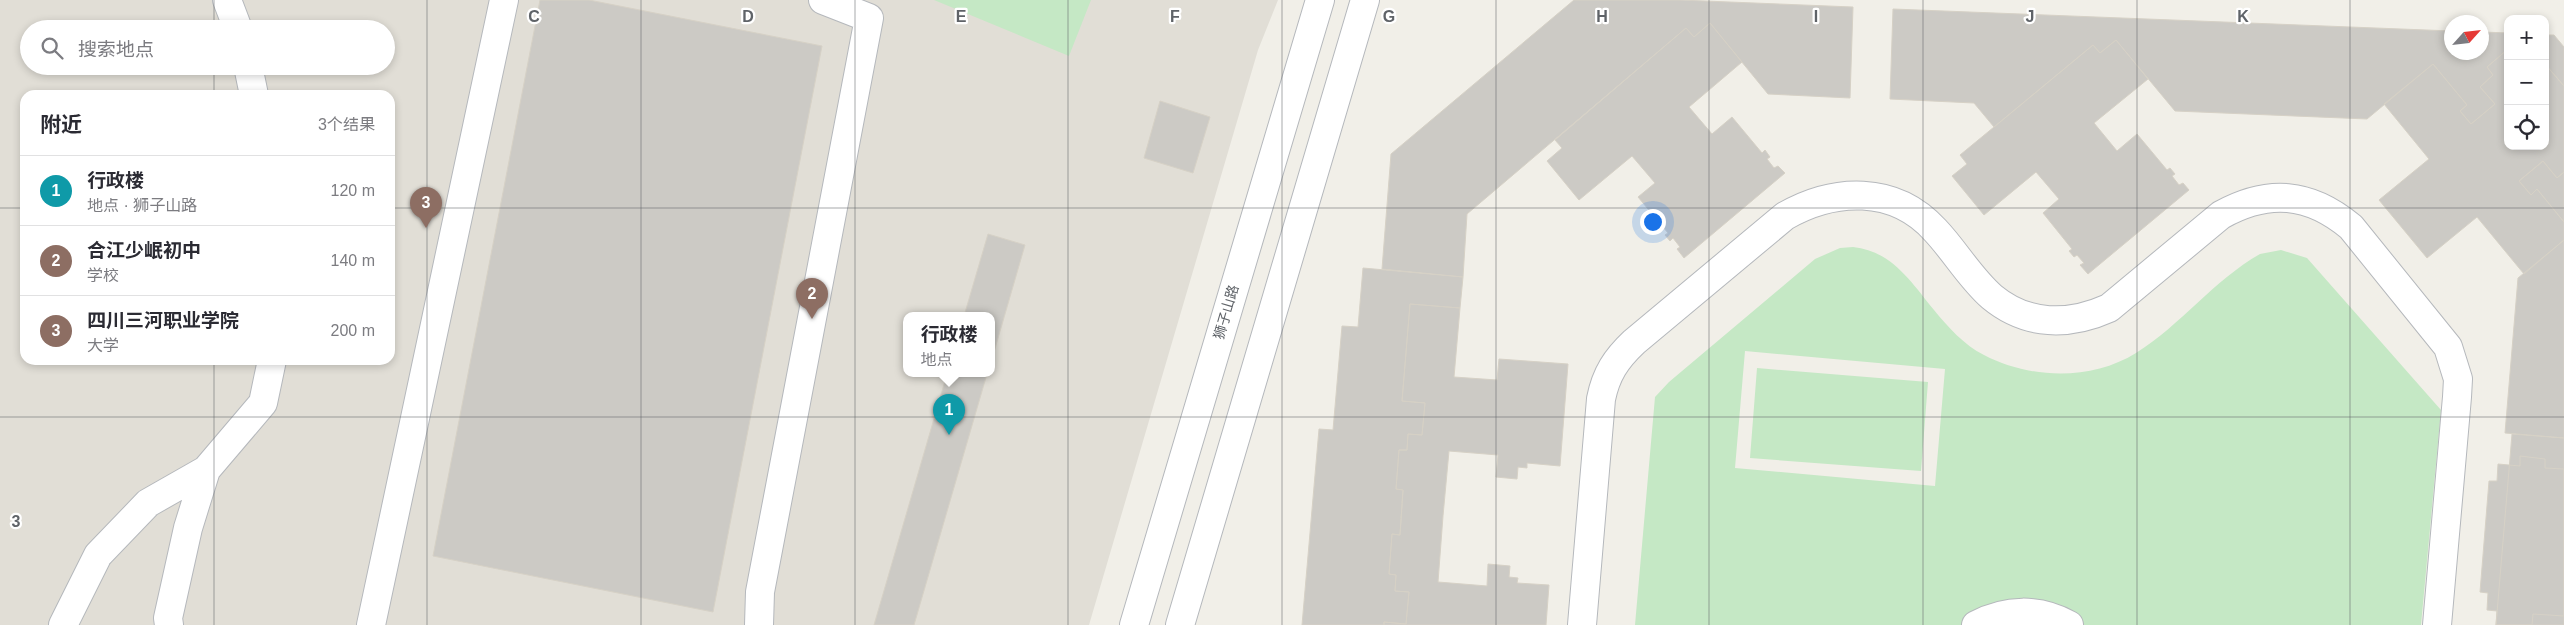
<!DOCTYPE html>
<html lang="zh">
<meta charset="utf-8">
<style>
:root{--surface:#fff;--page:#f7f7f7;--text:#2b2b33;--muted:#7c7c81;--line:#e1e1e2;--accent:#0b8043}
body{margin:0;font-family:Arial,"Noto Sans SC",sans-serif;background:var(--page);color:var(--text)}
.controls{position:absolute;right:15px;top:15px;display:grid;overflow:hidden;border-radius:10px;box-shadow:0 2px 8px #0003}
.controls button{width:45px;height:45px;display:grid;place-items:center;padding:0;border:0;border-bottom:1px solid var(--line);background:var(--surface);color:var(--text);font:25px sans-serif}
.compass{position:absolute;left:2444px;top:15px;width:45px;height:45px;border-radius:50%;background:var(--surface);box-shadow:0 2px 8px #0003;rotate:63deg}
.you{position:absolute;left:1652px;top:221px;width:18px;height:18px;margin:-12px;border:4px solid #fff;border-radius:50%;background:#1a73e8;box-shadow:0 0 0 8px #1a73e833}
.badge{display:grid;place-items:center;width:32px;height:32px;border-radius:50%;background:var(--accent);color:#fff;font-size:16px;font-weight:700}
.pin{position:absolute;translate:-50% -41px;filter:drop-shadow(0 1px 2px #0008)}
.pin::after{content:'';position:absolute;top:26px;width:18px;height:15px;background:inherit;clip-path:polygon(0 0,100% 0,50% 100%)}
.popup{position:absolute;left:903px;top:312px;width:92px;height:65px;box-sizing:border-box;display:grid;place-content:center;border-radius:10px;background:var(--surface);filter:drop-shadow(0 1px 4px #0005);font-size:16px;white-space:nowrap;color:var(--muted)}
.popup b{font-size:19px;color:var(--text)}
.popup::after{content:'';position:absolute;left:50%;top:100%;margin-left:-10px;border:10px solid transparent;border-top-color:var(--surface)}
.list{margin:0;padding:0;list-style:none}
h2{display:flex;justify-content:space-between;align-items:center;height:65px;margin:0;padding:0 20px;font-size:21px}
h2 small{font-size:16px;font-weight:400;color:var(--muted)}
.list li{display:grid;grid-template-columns:32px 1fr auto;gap:15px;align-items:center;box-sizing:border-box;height:70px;padding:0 20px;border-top:1px solid var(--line)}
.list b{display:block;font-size:19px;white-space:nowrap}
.list p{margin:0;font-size:16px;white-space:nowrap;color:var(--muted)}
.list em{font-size:16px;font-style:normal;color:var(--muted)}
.icon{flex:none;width:28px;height:28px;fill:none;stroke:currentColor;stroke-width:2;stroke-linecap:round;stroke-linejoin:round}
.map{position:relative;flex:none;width:2564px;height:625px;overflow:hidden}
.search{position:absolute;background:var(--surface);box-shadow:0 2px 8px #0003;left:20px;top:20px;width:375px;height:55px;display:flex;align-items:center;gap:12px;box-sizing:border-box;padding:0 18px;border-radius:28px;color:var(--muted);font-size:19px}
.panel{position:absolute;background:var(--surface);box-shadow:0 2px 8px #0003;left:20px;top:90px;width:375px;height:275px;border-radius:15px}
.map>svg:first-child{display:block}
</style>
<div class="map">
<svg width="2564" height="625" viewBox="0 0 2564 625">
<rect width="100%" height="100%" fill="#f1efe8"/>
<path fill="#e1ded6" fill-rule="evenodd" d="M0,0H1278L1258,50L1089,625H0ZM29,29H386V66H29ZM25,95H390V360H25ZM906,316H992V374H906Z"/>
<path fill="#c5e8c5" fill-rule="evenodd" d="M934,0H1091L1069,56Z
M1853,247C1892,251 1911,282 1934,310C1948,327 1964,345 1984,355C2030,379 2091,381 2136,353C2181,325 2214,280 2260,254L2281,250L2307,258L2441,410L2421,625H1635L1655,397L1669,382L1815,259L1840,248ZM1745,351L1945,369L1935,486L1735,468Z
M1757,368L1928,382L1921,471L1750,458Z"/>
<path fill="#cccac5" stroke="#d6d1c6" d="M540,0H589L822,46L713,612L433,556Z
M1574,0H1680L1853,7L1850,98L1768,94L1710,23L1694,37L1686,28L1467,214L1463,277L1382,269L1391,154Z
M1893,9L2452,31V52H2482V32L2508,33V49L2487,67L2493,75L2480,87L2495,104L2471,124L2460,111L2467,105L2433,64L2367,119L2175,111L2116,40L2100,53L2093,45L1994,127L1974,103L1890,99Z
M1710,23L1742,62L1689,107L1712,134L1732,117L1762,153L1765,150L1770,157L1767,159L1774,168L1778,166L1785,173L1684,258L1677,249L1680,247L1673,238L1670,241L1665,235L1668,233L1638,197L1655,183L1632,156L1579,200L1547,161L1562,148L1555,140L1686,28L1694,37Z
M2545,35H2554L2564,47V86L2545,64Z
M2116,40L2148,79L2094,123L2117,151L2137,134L2167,170L2170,168L2175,174L2172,176L2179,185L2183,183L2189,190L2088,274L2080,265L2084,263L2077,255L2074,257L2069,251L2072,249L2043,213L2059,199L2036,172L1984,215L1952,176L1967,164L1960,155L1994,127L2093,45L2100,53Z
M2508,49V146H2545V64L2564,86V172L2557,178L2543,161L2519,181L2531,195L2537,189L2564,222V240L2524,274L2477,217L2427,258L2379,200L2429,159L2384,104L2433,64L2467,105L2460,111L2471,124L2495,104L2480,87L2493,75L2487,67Z
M1160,101L1210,117L1193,173L1144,158Z
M2543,161L2557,178L2564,172V222L2537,189L2531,195L2519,181Z
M988,234L1025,245L992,359V316H964Z
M2564,240V438L2505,433L2518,278Z
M1363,268L1463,277L1460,308L1410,304L1402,401L1425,403L1422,435L1408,434L1407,450H1399L1396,489L1403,490L1400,535L1392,534L1389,574L1396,575L1395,591L1409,592L1406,624L1384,622V625H1302L1319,429L1333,430L1342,326L1358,327Z
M1410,304L1460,308L1454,377L1497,380L1499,359L1568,364L1560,466L1527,463V468L1518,467L1517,479L1496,477L1498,455L1449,451L1443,516L1438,582L1487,586L1488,564L1510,566L1509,577L1518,578L1517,583L1549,585L1546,625H1384V622L1406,624L1409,592L1395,591L1396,575L1389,574L1392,534L1400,535L1403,490L1396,489L1399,450H1407L1408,434L1422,435L1425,403L1402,401Z
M947,374H987L914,625H874Z
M2512,434L2564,438V625H2496Z
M2520,456L2545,459V468L2564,469V616L2533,614L2532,625H2496L2497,611L2487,610L2488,593L2480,592L2489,481H2497L2498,464L2520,466Z"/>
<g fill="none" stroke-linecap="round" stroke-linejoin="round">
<g stroke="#b5b8bc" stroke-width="30">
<path id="minor" d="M227,0L238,29
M248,66L254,95
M63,625L98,555L148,503L206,470L263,403L272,360
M169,625L168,618L188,528L206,470
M371,625L504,0
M759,625L760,592L869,18L823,0
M1134,625L1320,0
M1180,625L1365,0
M1582,625L1601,399C1606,374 1616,359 1634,342L1785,216C1834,188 1894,185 1935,230C1955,251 1970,278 1992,297C2027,326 2069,326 2109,308L2221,215C2268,189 2309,192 2351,227L2448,347L2458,379L2457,397L2437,625
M1976,625C2006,609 2039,608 2069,625"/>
</g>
<use href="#minor" stroke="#fff" stroke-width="28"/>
</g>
<path fill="none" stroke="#5f6368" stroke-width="1" stroke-opacity="0.55" d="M214,0V29M427,0V625M641,0V625M855,0V625M1068,0V625M1282,0V625M1496,0V625M1709,0V625M1923,0V625M2137,0V625M2350,0V625M214,66V95M0,208H25M390,208H2564M214,360V625M0,417H2564"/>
<g text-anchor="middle" stroke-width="4.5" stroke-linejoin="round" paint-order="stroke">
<g font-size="14" fill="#5f6368" stroke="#fff">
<text transform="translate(1226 312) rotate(-74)" y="5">狮子山路</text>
</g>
</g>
<g font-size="16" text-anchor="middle" font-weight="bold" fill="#5f6368" stroke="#fff" stroke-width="4.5" stroke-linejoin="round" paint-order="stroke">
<text x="534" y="22">C</text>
<text x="748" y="22">D</text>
<text x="961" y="22">E</text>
<text x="1175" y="22">F</text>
<text x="1389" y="22">G</text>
<text x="1602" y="22">H</text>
<text x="1816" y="22">I</text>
<text x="2030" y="22">J</text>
<text x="2243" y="22">K</text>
<text x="16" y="527">3</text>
</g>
</svg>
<div class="controls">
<button>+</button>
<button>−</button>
<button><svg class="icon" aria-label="locate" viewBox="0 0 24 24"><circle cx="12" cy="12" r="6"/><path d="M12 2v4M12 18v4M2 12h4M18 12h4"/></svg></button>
</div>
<svg class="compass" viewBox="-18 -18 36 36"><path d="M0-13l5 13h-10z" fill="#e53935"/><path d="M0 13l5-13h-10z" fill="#7c7c81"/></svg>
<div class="you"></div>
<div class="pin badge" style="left:949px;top:435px;background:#0f9aa8">1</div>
<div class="popup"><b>行政楼</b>地点</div>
<div class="pin badge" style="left:812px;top:319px;background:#8d6e63">2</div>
<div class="pin badge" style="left:426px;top:228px;background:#8d6e63">3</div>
<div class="search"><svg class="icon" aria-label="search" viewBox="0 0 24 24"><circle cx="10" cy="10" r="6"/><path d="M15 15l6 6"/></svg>搜索地点</div>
<section class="panel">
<h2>附近<small>3个结果</small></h2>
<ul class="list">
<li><span class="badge" style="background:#0f9aa8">1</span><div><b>行政楼</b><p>地点 · 狮子山路</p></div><em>120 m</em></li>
<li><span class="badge" style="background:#8d6e63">2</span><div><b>合江少岷初中</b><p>学校</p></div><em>140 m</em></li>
<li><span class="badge" style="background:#8d6e63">3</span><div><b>四川三河职业学院</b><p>大学</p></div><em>200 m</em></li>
</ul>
</section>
</div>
